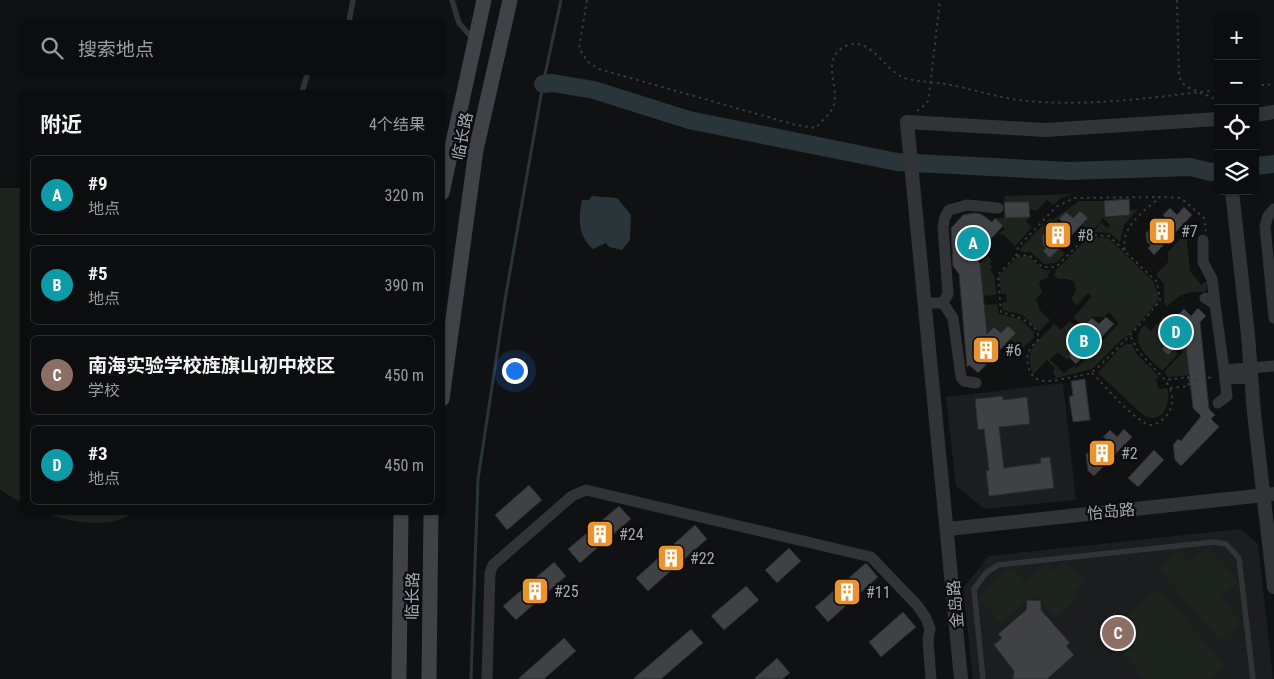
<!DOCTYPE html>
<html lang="zh">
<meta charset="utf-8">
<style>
:root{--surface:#0c0d0e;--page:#1a1b1c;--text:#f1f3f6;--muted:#9a9c9e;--line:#2c2d2e;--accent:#b45309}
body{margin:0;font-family:"Roboto Condensed","Noto Sans SC",sans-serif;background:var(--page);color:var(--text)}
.controls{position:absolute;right:15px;top:15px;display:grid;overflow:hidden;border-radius:8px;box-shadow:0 1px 4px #0004}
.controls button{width:45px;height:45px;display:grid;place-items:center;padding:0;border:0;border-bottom:1px solid var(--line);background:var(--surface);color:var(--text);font:25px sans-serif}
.you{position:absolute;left:514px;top:370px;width:18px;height:18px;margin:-12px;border:4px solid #fff;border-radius:50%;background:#1a73e8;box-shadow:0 0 0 8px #1a73e833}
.badge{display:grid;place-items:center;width:32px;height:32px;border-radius:50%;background:var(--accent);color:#fff;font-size:16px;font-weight:700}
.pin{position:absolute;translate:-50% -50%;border:2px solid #fff;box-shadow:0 1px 5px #0006}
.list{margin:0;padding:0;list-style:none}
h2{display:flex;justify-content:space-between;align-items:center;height:65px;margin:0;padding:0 20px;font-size:21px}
h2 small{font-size:16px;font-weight:400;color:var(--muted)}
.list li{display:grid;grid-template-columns:32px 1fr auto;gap:15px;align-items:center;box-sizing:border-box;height:80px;margin:0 10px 10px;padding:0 10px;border:1px solid var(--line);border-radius:8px}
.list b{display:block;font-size:19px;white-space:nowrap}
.list p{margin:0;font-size:16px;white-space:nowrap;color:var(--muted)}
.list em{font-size:16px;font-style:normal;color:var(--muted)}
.icon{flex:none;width:28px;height:28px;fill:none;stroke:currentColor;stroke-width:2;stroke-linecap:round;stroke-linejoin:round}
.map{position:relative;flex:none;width:1274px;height:679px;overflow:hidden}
.search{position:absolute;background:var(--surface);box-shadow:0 1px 4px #0004;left:20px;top:20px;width:425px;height:55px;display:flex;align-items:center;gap:12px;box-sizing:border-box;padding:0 18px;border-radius:8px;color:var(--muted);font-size:19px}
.panel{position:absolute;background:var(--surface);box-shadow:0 1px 4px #0004;left:20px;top:90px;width:425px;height:425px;border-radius:8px}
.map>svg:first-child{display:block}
</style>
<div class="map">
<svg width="1274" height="679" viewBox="0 0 1274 679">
<rect width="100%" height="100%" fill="#101112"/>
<path fill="#1c1d1f" d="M1063,383L1076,500L985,509L956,486L946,397Z
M1240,529L1258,544L1273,679H973L963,588L989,556Z"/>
<path fill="#1d241d" d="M0,188H22V503L0,490Z
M1073,194L1061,198L1053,205L1047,200L1036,211L1030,209L1029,202H1004L1005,196Z
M1079,201H1104V218L1129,215L1130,210L1138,209L1124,225L1120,242L1110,233L1094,232L1101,222L1107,228L1110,225L1103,218L1092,232L1084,234L1081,231L1084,227L1082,225L1088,218L1080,211L1073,218L1066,212L1051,227L1046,222L1050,218L1053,220Z
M1030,217L1026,221L1032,227L1015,246L1004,235L999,234L1005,228L995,218Z
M1044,224L1049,228L1042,236L1043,245L1046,248H1059L1065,254L1056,263L1044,264L1031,252H1022L1019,250Z
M1186,233L1190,271L1201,285L1207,281L1206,292C1189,291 1179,294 1167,307L1164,303V285L1156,274L1168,262V252Z
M1089,237L1108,238L1153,281L1159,297L1156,303L1129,335L1122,339L1092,369L1057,378L1053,373L1055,368L1047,360L1033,375C1023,348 1038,342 1054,324L1061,330L1070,321L1078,328L1068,343L1069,351L1073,354L1067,360L1058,352L1050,360L1064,373L1074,366L1077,368L1119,323L1109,312L1104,317H1092L1084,326L1073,318L1092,296L1088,293L1077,305L1071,299L1076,290L1074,282L1068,279H1058L1054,275L1056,270Z
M988,256L992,261L990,264L993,267L990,270L994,275L997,295L983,296L980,263Z
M1029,256L1042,269L1050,271L1047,278L1041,280L1039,284L1042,292L1036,299L1040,310L1050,320L1039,332L1023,315L1003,310L1002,303L1007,301L1006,294H1001L999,276L1017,257Z
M997,304L999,314L1020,319L1034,332V337L1022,349L1017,344L1012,349L1009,346L1013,342L1010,340L1016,333L1008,326L1001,333L994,327L987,334L984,305Z
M1164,316L1169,320L1160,334L1161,342L1164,346L1162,349L1168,355L1174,349L1178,354L1162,371C1150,358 1127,343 1144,325L1151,331Z
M1181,342L1186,348L1189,375L1168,377L1164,372L1183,352L1177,346Z
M1127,344H1132L1136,353L1159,377L1156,379L1158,389L1167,388C1172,404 1162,426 1143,415L1098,373L1120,348Z
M45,513H133C108,530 71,522 45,513Z
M1208,546L1238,581L1220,597L1241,622L1220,640L1158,568L1179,550L1190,562Z
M1065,561L1084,583L1072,594L1077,599L1056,618L1035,594L1001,623L978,597L1012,567L1025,582L1047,564L1053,571Z
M1158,589L1226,666L1211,679H1145L1106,634Z"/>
<path fill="#2a353a" d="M592,196L617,198L631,215L630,240L622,250L609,247L606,243L593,249C578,236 578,219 582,200H589Z"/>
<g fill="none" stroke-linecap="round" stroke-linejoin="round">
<path stroke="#2a353a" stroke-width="3" d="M471,679L478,479L506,294L543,84L561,0"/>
<path stroke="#2a353a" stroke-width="18" d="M543,84L553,83L594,90L689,120L897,162L1068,171L1190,167L1211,172L1218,171
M1255,166L1274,164"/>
</g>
<path fill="#3f4145" stroke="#2a2b2e" d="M1129,199L1130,215L1105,217L1104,201Z
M1004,202H1029L1030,217L1005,218Z
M1184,207L1192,215L1154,255L1148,248L1151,245L1147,242L1146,233L1151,227L1154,230L1166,218L1163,215L1170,208L1177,215Z
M1080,211L1088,218L1050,258L1043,251L1046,248L1043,245L1042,236L1047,231L1050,233L1062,221L1059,219L1066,212L1073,218Z
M974,213L981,214L992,222L995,218L1003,226L974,257L980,263L987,334L994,327L1001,333L1008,326L1016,333L978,373L969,365L967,367L959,274L953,266L951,228L963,215Z
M1198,308L1206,316L1200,322L1209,409L1215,415L1211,419L1219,427L1181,466L1175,460L1173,445L1178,439L1181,441L1201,416L1193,408L1185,338L1168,355L1162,349L1164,346L1161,342L1160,334L1165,328L1168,331L1180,318L1177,316L1184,309L1191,316Z
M1106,317L1114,324L1076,364L1070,358L1068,343L1073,337L1076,339L1088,327L1085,325L1092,318L1099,324Z
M1085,379L1090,420L1073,422L1069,396H1073L1071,381Z
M1003,396V400L1027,397L1030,424L999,427L1004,468L1041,463L1040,458L1050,457L1054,488L989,496L986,471L989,470L984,429L978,430L975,399Z
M1124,429L1132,437L1094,476L1088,471L1086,455L1091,449L1094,452L1106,439L1103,437L1110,430L1117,437Z
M1154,450L1164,460L1138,487L1128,478Z
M529,485L542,500L507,530L495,515Z
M619,506L631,519L580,563L568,549Z
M695,525L707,539L648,591L636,578Z
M789,548L801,561L777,583L765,570Z
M554,562L566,576L516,620L503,606Z
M866,563L878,577L828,622L815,607Z
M746,586L759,600L724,630L711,616Z
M1027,600L1041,601V610L1070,643L1066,646L1074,655L1047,679H1013L1014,671L994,645L1002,638L998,634L1026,610Z
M903,612L916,627L881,657L869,642Z
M691,629L703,643L661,679H633Z
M564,638L576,651L544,679H518Z
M777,658L790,673L782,679H754Z"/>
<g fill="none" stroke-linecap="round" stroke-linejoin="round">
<path stroke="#383a3e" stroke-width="2" stroke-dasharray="2.5 4" stroke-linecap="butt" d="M587,0L579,48L587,61L599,69L796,125L815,128C822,121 831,114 834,104C839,85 820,58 846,46C871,34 885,74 908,79C921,82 934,82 946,84C973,89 1001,99 1028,101C1091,107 1155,97 1218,90
M1177,0L1179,77L1185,86L1218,100
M1255,86L1274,84
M917,111L927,103L929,96L940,0
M1088,235L1109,236L1157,282L1160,300C1153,311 1100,369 1090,373C1083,376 1075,376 1068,378C1052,381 1032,387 1028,365C1025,353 1031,347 1039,339C1037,321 1015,316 1001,312L998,275L1016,256L1029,255L1042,267H1056Z
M1125,250C1120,226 1145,211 1160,197L1181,198L1204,218L1206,231
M1016,256L1018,247L1056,207L1074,198L1160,197
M1131,337L1138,351L1165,380L1188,377L1189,386L1170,388L1165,380
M1092,373C1103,384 1137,424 1151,425C1157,425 1164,419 1167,415C1173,407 1173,398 1170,388
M1189,381L1213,377"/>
<path stroke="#323337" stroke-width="5.5" d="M452,0L459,23L473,39
M349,22L353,0
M302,92L308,72
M983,679L974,589L986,573L998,565L1214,542L1226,544L1239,558L1253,679"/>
<path stroke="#323337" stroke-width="11" d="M1274,209L1268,216L1265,226L1274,318
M1203,240V262L1212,279L1215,304
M1205,298L1215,304L1224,370
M924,303H943L948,294L943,227L945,217L949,210L967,205L998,208
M943,303L953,318L961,377L964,381L976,383
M1251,378L1225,379L1224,370L1274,366
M1218,403L1227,396L1225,379
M487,679L490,573L493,565L572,496L586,490L871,557L917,605L926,618L930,629L928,640L931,679"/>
<path stroke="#323337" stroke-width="14" d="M1255,115L1274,112
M1232,191L1248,335L1254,413L1274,587
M948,529L1274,494
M961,679L907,122L1045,130L1218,119"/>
<path stroke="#404247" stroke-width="15" d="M442,193L484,0
M442,399L476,150L510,0
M399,679L401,512
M429,679L431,512"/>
</g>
<defs>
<g id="building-square" transform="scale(1.4375)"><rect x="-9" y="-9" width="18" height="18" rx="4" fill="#eb942f" stroke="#0b0c0d"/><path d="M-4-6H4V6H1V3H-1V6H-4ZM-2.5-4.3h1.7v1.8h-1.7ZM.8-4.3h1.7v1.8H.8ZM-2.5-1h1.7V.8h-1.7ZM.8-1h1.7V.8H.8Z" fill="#fff"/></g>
</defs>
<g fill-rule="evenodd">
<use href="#building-square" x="1162" y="231"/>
<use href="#building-square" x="1058" y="235"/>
<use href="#building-square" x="986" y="350"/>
<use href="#building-square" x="1102" y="453"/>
<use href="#building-square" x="600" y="534"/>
<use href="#building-square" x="671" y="558"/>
<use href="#building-square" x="535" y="591"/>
<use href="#building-square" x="847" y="592"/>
</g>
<g text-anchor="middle" stroke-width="4.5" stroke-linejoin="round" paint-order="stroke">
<g font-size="16" fill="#a2a9b2" stroke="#0b0c0d">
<text transform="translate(462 136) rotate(-79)" y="6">临长路</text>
<text transform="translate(1111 511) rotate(-6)" y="6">怡岛路</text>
<text transform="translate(412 596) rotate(-89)" y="6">临长路</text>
<text transform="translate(955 604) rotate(-95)" y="6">金岛路</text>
</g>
<g font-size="16" fill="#a2a9b2" stroke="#0b0c0d" text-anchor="start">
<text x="1181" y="237">#7</text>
<text x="1077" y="241">#8</text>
<text x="1005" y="356">#6</text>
<text x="1121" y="459">#2</text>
<text x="619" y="540">#24</text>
<text x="690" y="564">#22</text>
<text x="554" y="597">#25</text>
<text x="866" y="598">#11</text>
</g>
</g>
</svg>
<div class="controls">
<button>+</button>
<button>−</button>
<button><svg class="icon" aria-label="locate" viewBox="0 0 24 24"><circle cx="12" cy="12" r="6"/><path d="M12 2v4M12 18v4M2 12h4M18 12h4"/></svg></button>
<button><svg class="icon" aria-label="layers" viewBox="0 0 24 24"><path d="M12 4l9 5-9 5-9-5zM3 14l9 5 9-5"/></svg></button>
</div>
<div class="you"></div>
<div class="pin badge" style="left:973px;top:243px;background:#0f9aa8">A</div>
<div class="pin badge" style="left:1084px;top:341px;background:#0f9aa8">B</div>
<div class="pin badge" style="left:1118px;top:633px;background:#8d6e63">C</div>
<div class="pin badge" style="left:1176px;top:332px;background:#0f9aa8">D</div>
<div class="search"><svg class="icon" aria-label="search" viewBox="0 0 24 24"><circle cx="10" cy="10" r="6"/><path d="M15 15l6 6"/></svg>搜索地点</div>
<section class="panel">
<h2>附近<small>4个结果</small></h2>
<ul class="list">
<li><span class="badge" style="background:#0f9aa8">A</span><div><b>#9</b><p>地点</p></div><em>320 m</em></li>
<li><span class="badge" style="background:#0f9aa8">B</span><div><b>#5</b><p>地点</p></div><em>390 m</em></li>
<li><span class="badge" style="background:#8d6e63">C</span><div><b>南海实验学校旌旗山初中校区</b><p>学校</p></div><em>450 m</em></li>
<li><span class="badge" style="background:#0f9aa8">D</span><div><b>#3</b><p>地点</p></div><em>450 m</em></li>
</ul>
</section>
</div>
